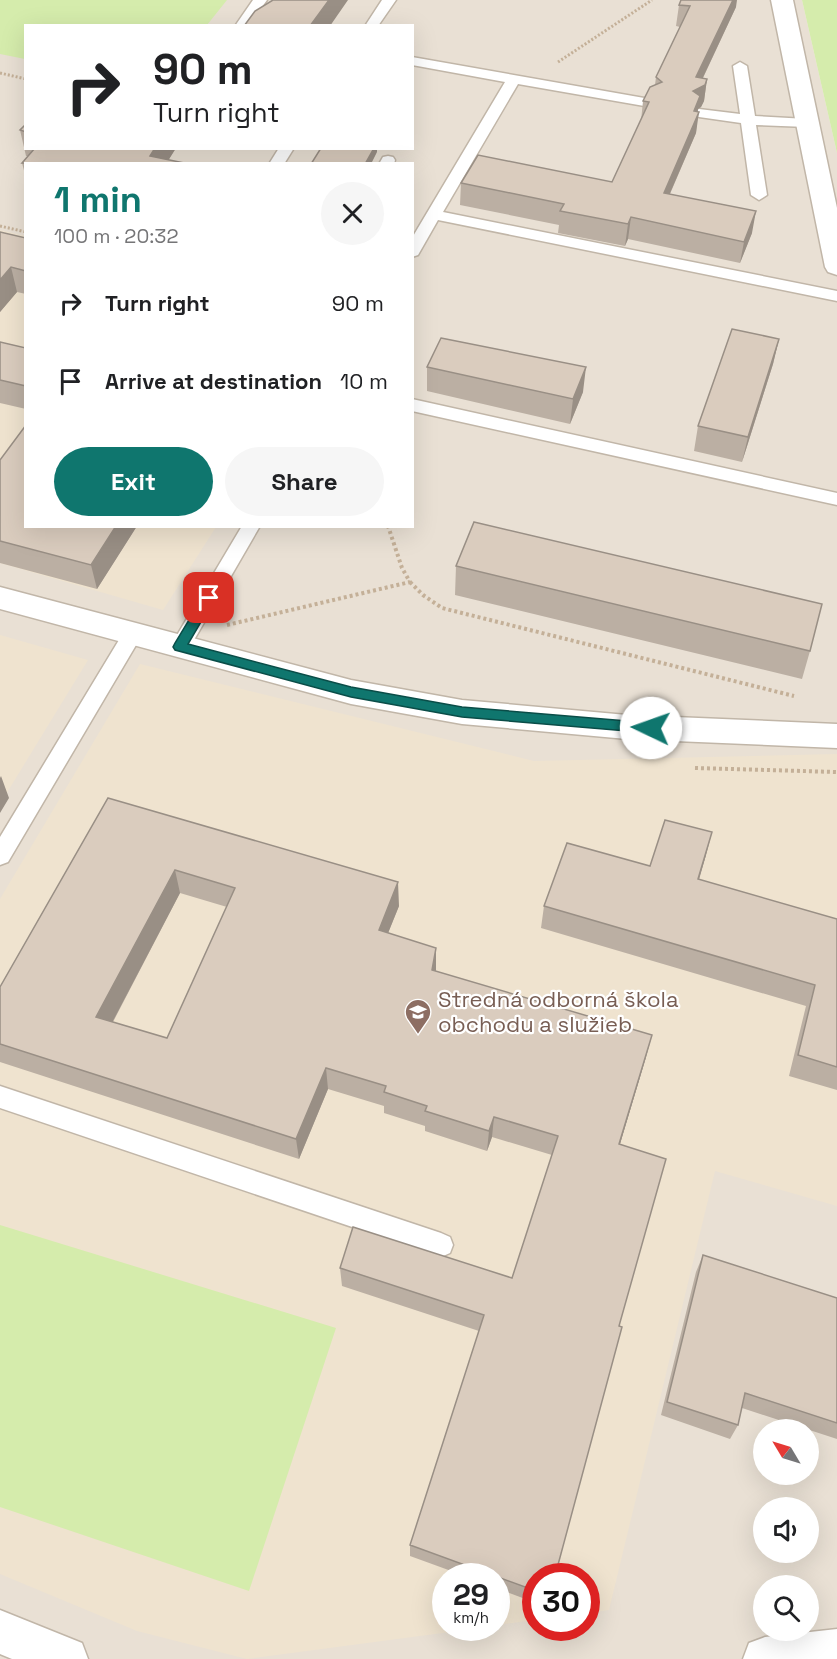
<!DOCTYPE html>
<html lang="en">
<head>
<meta charset="utf-8">
<style>
	:root { --surface:#fff; --page:#f6f6f6; --text:#202124; --muted:#757577; --accent:#0f766e }
	body { margin:0; font-family:"Space Grotesk",sans-serif; background:var(--page); color:var(--text); height:100vh; display:flex; flex-direction:column; font-size:22px; white-space:nowrap }
	* { box-sizing:border-box; margin:0 }
	p { font-size:20px; color:var(--muted) }
	.icon { flex:none; width:33px; height:33px; fill:none; stroke:currentColor; stroke-width:2; stroke-linecap:round; stroke-linejoin:round }
	.map { position:relative; flex:1; overflow:hidden }
	.panel { position:absolute; left:24px; top:162px; width:390px; height:366px; display:flex; flex-direction:column; background:var(--surface); border-radius:0px; box-shadow:0 6px 24px #0002 }
	.panel>* { flex:none }
	.hud { position:absolute; left:24px; top:24px; width:390px; height:126px; border-radius:0px; box-shadow:0 6px 24px #0002; background:#fff; color:var(--text); overflow:hidden }
	.needle { width:39px; rotate:308deg }
	.buttons { position:absolute; left:753px; top:1419px; display:grid; gap:12px }
	.buttons a { display:grid; place-items:center; width:66px; height:66px; border-radius:50%; background:var(--surface); box-shadow:0 6px 24px #0002; font-size:30px }
	.speed { position:absolute; left:432px; top:1563px; display:flex; gap:12px; font-size:30px; font-weight:700; text-align:center }
	.speed>* { display:grid; place-content:center; width:78px; height:78px; border-radius:50%; background:var(--surface); box-shadow:0 6px 24px #0002; line-height:1 }
	.speed small { font-size:15px; font-weight:400 }
	.speed .limit { border:9px solid #d22; background:#fff; color:#111 }
	.pin { position:absolute; display:grid; place-items:center; width:51px; height:51px; color:#fff; margin:-26px; border-radius:12px; box-shadow:0 3px 9px #0006 }
	.me { position:absolute; width:66px; margin:-33px; rotate:273deg; stroke-linejoin:round; filter:drop-shadow(0 0 4px #0008) }
	.turn { display:flex; align-items:center; gap:21px; height:126px; padding:0 30px; font-size:27px }
	.turn .icon { width:78px; height:78px; stroke-width:2.5 }
	.turn b { display:block; font-size:42px; line-height:51px }
	.round { display:grid; place-items:center; flex:none; width:63px; height:63px; border-radius:32px; background:var(--page) }
	.overview { display:flex; align-items:center; justify-content:space-between; height:102px; padding:0 30px }
	h1 { font-size:36px; font-weight:700; line-height:45px; color:var(--accent) }
	.primary-button { display:flex; gap:12px; margin-top:auto; padding:12px 30px }
	.primary-button a { flex:1; height:69px; border-radius:36px; background:var(--accent); color:#fff; font-size:24px; font-weight:700; line-height:69px; text-align:center }
	.primary-button a+a { background:var(--page); color:var(--text) }
	ul { padding:0; list-style:none }
	li { display:flex; align-items:center; gap:18px; height:78px; padding:0 30px }
	li div { flex:1 }
	li b { display:block; font-size:22px }
	li em { font-style:normal }
	.map>svg:first-child { display:block }
	.residential { fill:#e9e0d4; fill-rule:evenodd }
	.education { fill:#efe3cf }
	.green { fill:#d5ecac }
	.lines { fill:none; stroke-linecap:round; stroke-linejoin:round }
	.service-casing { stroke:#c1b6a8; stroke-width:3 }
	.minor-casing { stroke:#c1b6a8; stroke-width:3 }
	.path-far1 { stroke:#c4b098; stroke-width:3; stroke-dasharray:2 2; stroke-linecap:butt }
	.path { stroke:#c4b098; stroke-width:4; stroke-dasharray:3 3; stroke-linecap:butt }
	.service { fill:#fff; fill-rule:evenodd }
	.minor { fill:#fff; fill-rule:evenodd }
	.wall { fill:#bbafa3; fill-rule:evenodd }
	.shaded-wall { fill:#998f85 }
	.building { fill:#daccbe; stroke:#998f85; stroke-width:1.5; fill-rule:evenodd }
	.route { fill:#0f766e; stroke:#0a4d48; stroke-width:1.5 }
	.labels { text-anchor:middle; stroke-width:4.5; stroke-linejoin:round; paint-order:stroke }
	.education-label { font-size:22px; fill:#785e54; stroke:#fff; text-anchor:start }
</style>
</head>
<body>
<div class="map">
<svg width="837" height="1659" viewBox="0 0 837 1659">
	<rect width="100%" height="100%" fill="#f4efe6"/>
	<path class="residential" d="M0 0H802L837 153V1659H0ZM26 26H412V148H26ZM26 164H412V526H26ZM764 1430H808V1474H764ZM764 1508H808V1552H764ZM446 1576H496V1628H446ZM536 1576H586V1628H536ZM764 1586H808V1630H764Z"/>
	<path class="education" d="M0 230 25 236 26 526 216 527 163 610 0 563Z
		M0 635 88 660 0 804Z
		M140 664 534 761 837 754V1206L715 1171 609 1610 587 1613 586 1576H536L535 1620 497 1625 496 1576H446V1628H480L247 1659 137 1631 0 1574V899Z"/>
	<path class="green" d="M0 0H227L207 25 26 26 25 59 0 54Z
		M802 0H837V153Z
		M0 1225 336 1328 249 1591 0 1507Z"/>
	<g class="lines">
		<g class="service-casing">
			<path id="service" d="M253 0H267L248 26H235Z
				M382 0H396L378 26H365Z
				M412 57 650 99 657 103 650 107 518 84 443 212 837 291V301L438 220 418 255 412 257V238L505 82 412 65Z
				M740 62 747 66 755 116 807 119 814 123 807 127 756 125 767 195 759 200 751 195 741 123 699 117 692 113 699 109 740 114 733 66Z
				M279 148H294L284 164H269Z
				M388 156 393 157 395 160 394 164H379L383 157Z
				M412 399 837 493V505L412 411Z
				M242 526H260L187 652 180 654 173 652 170 647Z
				M132 628 139 630 142 635 139 640 8 862 0 865V837L125 630Z
				M0 1086 441 1233 450 1237 453 1245 450 1253 441 1257 0 1108Z"/>
		</g>
		<g class="minor-casing">
			<path id="minor" d="M771 0H793L837 208V275L828 272 825 267Z
				M0 587 351 680 462 700 627 715 837 724V748L627 739 462 724 351 704 0 609Z
				M0 1610 82 1643 88 1659H12L0 1654Z
				M837 1629V1659H743L749 1643 765 1637Z"/>
		</g>
		<path class="path-far1" d="M558 62 652 0
			M0 73 26 79
			M0 226 26 232"/>
		<path class="path" d="M410 582 423 595 442 608 794 696
			M227 625 410 582 402 568 388 526
			M695 768 837 772"/>
		<use href="#service" class="service"/>
		<use href="#minor" class="minor"/>
	</g>
	<path class="wall" d="M679 5 736 7 703 78 707 79 704 101 701 107 698 109 696 133 670 194 752 233 740 263 628 239 625 246 558 233 559 225 460 205 461 183 612 182 641 121 643 101 655 85 656 77 680 27 676 26Z
		M26 124V148H176L169 159 26 164V178L22 163 28 156H26L20 130Z
		M0 232 26 238V294L17 292 0 312Z
		M779 339 773 364 742 462 694 451 698 426Z
		M0 342 26 348V409L0 403Z
		M427 367 583 392 570 424 427 391Z
		M0 460 137 526 97 589 0 563Z
		M456 566 810 651 802 679 455 595Z
		M108 798 399 906 388 933 436 971 646 1057 620 1144 536 1576V1603L496 1588V1576H465L410 1556V1545L479 1331 342 1286 340 1268 512 1278 552 1155 492 1137 487 1151 425 1131V1126L384 1113V1106L328 1089 299 1159 0 1062V987ZM180 893 227 907 167 1038 113 1022Z
		M706 855 699 880 837 919V1090L789 1076 806 1006 541 928 544 906 650 866Z
		M703 1255 837 1298V1439L742 1408 738 1425 730 1439 661 1415 696 1272Z"/>
	<path class="shaded-wall" d="M329 0H348L330 26H310Z
		M733 0H737L736 7 698 88 707 79 704 101 701 107 698 109 697 116 699 112 696 133 661 214 664 193 690 112 696 77Z
		M155 148H176L166 164 150 156Z
		M374 148H377V152L371 164H365Z
		M756 211 752 233 740 263 744 242Z
		M631 217 628 239 625 246 628 224Z
		M11 267 17 292 0 312V280Z
		M779 339 773 364 742 462 748 437Z
		M586 367 583 392 570 424 573 399Z
		M116 526H137L97 589 91 565Z
		M1 776 9 798 0 813V778Z
		M712 832 706 855 692 902 698 879Z
		M175 870 180 893 104 1038 96 1017Z
		M398 882 399 906 380 953 379 930Z
		M436 948V971L432 970Z
		M652 1035 646 1057 614 1164 619 1144Z
		M326 1068 328 1089 299 1159 296 1139Z
		M494 1117 492 1137 487 1151 489 1131Z"/>
	<path class="building" d="M273 0H329L310 26H244L255 11Z
		M681 0H733L696 77 707 79 705 85 693 91 700 96 694 111 699 112 664 193 756 211 744 242 631 217 628 224 560 211 564 204 461 183 478 155 612 182 649 102 643 101 650 87 662 82 656 77 690 6 679 5Z
		M26 124V132L20 130Z
		M35 148H155L150 156 189 164 22 163Z
		M321 148H374L365 164H311Z
		M0 232 26 238V271L11 267 0 280Z
		M732 329 779 339 748 437 698 426Z
		M441 338 586 367 573 399 427 367Z
		M0 342 26 348V386L0 380Z
		M26 425V526H116L91 565 0 541V460Z
		M474 522 822 604 810 651 456 566Z
		M108 798 398 882 379 930 436 948 432 970 652 1035 619 1144 666 1159 619 1326 622 1327 555 1576H536V1591L410 1545 484 1315 340 1268 353 1227 512 1278 558 1136 494 1117 489 1131 425 1111 427 1106 384 1092 386 1086 326 1068 296 1139 0 1044V987ZM175 870 235 888 167 1038 96 1017Z
		M665 820 712 832 698 879 837 919V1067L798 1055 815 985 544 906 567 843 650 866Z
		M703 1255 837 1298V1423L745 1393 738 1425 667 1402Z"/>
	<path class="route" d="M209 593 215 598 188 644 351 687 462 707 651 723 657 728 651 733 462 717 351 697 175 650 173 647 175 643 204 595Z"/>
	<defs>
		<g id="school-pin" transform="scale(1.35)"><path d="M0 17L-7.5 6A9.5 9.5 0 1 1 7.5 6Z" fill="#8d6e63" stroke="#fff"/><path d="M0-5L7-2L0 1L-7-2ZM-4 1L0 2.5L4 1V4Q0 6-4 4Z" fill="#fff"/></g>
	</defs>
	<g fill-rule="evenodd">
		<use href="#school-pin" x="418" y="1012"/>
	</g>
	<g class="labels">
		<g class="education-label">
			<text x="438" y="1007">Stredná odborná škola<tspan x="438" dy="25">obchodu a služieb</tspan></text>
		</g>
	</g>
</svg>
<div class="buttons">
<a><svg class="needle" viewBox="-14 -14 28 28"><path d="M0-13l5 13h-10z" fill="#e53935"/><path d="M0 13l5-13h-10z" fill="#757577"/></svg></a>
<a><svg class="icon" aria-label="sound" viewBox="0 0 24 24"><path d="M4 9h4l5-4v14l-5-4H4zM17 9q2 3 0 6"/></svg></a>
<a><svg class="icon" aria-label="search" viewBox="0 0 24 24"><circle cx="10" cy="10" r="6"/><path d="M15 15l6 6"/></svg></a>
</div>
<div class="speed"><div>29<small>km/h</small></div><div class="limit">30</div></div>
<div class="pin" style="left:209px;top:598px;background:#d93025"><svg class="icon" aria-label="arrive" viewBox="0 0 24 24"><path d="M6 21V4h12l-3 4 3 4H6"/></svg></div>
<svg class="me" style="left:651px;top:728px" viewBox="-20 -20 40 40"><circle r="19" fill="#fff"/><path d="M0-13L10 11 0 6-10 11z" fill="#0f766e"/></svg>
<div class="hud">
<div class="turn"><svg class="icon" aria-label="right" viewBox="0 0 24 24"><path d="M7 20v-9h11M14 6l5 5-5 5"/></svg><div><b>90 m</b>Turn right</div></div>
</div>
<section class="panel">
<div class="overview"><div><h1>1 min</h1><p>100 m · 20:32</p></div><a class="round"><svg class="icon" aria-label="close" viewBox="0 0 24 24"><path d="M6 6l12 12M18 6L6 18"/></svg></a></div>
<ul>
<li><svg class="icon" aria-label="right" viewBox="0 0 24 24"><path d="M7 20v-9h11M14 6l5 5-5 5"/></svg><div><b>Turn right</b></div><em>90 m</em></li>
<li><svg class="icon" aria-label="arrive" viewBox="0 0 24 24"><path d="M6 21V4h12l-3 4 3 4H6"/></svg><div><b>Arrive at destination</b></div><em>10 m</em></li>
</ul>
<div class="primary-button"><a>Exit</a><a>Share</a></div>
</section>
</div>
</body>
</html>
